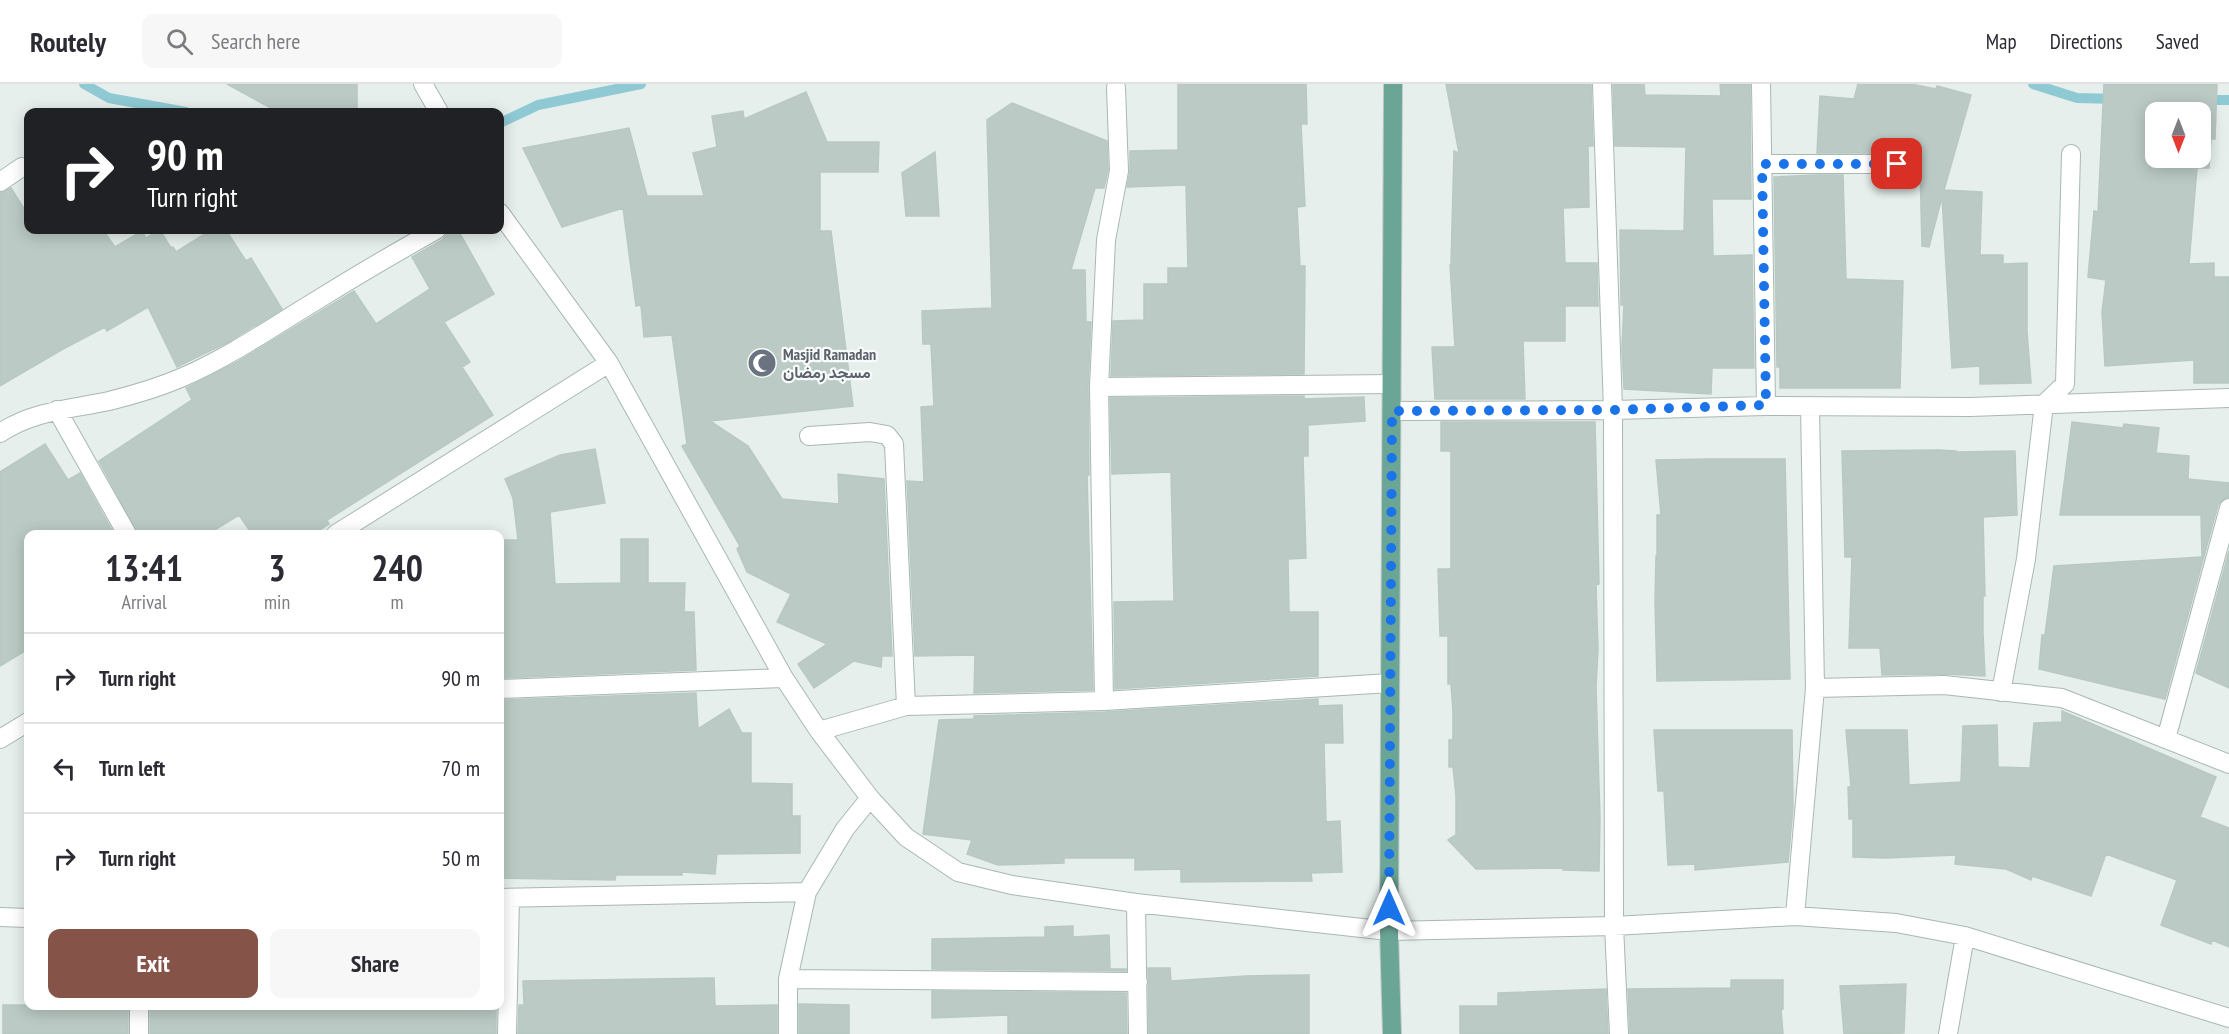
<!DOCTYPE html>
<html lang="en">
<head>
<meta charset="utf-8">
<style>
	:root { --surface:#fff; --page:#f7f7f7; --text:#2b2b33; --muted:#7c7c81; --line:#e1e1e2; --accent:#855347 }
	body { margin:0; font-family:"PT Sans Narrow",Vazirmatn,sans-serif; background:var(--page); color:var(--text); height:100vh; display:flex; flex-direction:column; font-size:22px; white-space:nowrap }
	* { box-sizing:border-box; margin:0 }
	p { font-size:20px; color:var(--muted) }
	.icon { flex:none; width:33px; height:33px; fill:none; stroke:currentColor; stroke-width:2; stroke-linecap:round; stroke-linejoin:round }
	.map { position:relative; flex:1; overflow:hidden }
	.details { position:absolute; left:24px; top:446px; width:480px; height:480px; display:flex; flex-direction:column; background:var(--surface); border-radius:12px; box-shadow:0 3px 15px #0003 }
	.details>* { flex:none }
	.banner { position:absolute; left:24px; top:24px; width:480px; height:126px; border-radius:12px; box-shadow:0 3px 15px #0003; background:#202124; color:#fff; overflow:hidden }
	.needle { width:39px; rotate:180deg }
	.fabs { position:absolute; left:2145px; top:18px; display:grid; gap:12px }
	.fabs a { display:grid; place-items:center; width:66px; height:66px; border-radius:12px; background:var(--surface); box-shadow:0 3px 15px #0003; font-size:30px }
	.pin { position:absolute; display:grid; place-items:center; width:51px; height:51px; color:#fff; margin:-26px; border-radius:12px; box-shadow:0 3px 9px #0006 }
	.me { position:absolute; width:66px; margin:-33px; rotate:0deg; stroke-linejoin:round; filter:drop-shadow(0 0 4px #0008) }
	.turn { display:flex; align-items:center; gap:21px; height:126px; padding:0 24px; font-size:27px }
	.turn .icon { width:78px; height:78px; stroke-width:2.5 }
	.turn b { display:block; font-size:42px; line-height:51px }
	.eta { display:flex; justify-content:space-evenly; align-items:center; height:102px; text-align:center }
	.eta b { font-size:36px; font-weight:600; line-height:42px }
	.primary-button { display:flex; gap:12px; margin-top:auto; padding:12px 24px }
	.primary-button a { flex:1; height:69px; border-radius:12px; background:var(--accent); color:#fff; font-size:24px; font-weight:600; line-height:69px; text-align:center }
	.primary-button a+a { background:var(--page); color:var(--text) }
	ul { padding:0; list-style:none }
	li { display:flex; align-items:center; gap:18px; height:90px; padding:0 24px; border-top:2px solid var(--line) }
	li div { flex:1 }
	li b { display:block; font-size:22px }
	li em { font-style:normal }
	header { display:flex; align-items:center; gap:36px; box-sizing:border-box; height:84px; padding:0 30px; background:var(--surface); border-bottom:2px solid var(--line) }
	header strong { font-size:28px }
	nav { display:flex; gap:33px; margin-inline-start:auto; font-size:21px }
	.search { width:420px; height:54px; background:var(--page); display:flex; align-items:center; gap:15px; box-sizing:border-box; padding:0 21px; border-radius:12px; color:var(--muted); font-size:22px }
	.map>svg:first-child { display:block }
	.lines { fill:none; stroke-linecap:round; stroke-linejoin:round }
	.stream { stroke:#8ec9d4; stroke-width:10 }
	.building { fill:#bbcac4; stroke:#b8c9c2; stroke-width:1.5; fill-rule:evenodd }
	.minor-casing { stroke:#a8b8b2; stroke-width:20 }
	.major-casing { stroke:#c2cac8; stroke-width:20 }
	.minor { stroke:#fff; stroke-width:18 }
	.major { stroke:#6aa596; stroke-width:18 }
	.route { stroke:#1a73e8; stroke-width:10; stroke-dasharray:0 18 }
	.labels { text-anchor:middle; stroke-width:4.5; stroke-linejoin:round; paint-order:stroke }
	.worship-label { font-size:16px; font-weight:bold; fill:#5b616d; stroke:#f7fbf9; text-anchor:start }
</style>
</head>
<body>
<header>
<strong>Routely</strong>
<div class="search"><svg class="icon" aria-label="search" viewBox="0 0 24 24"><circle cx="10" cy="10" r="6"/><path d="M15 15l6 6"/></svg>Search here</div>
<nav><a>Map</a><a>Directions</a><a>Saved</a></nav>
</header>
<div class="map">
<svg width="2229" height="950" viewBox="0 0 2229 950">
	<rect width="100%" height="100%" fill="#e6efeb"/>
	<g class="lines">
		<path class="stream" d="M84 0 109 14 186 28
			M2033 0 2077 14 2118 15
			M2202 16H2229
			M500 39 538 21 641 0"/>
	</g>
	<path class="building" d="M227 0H357V28H278Z
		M1178 0H1306L1307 40H1301L1305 122 1297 123 1300 182H1305L1304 290 1111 292 1113 237 1144 236V200H1168V184H1188L1186 101 1127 103 1130 87V67L1178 66Z
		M1446 0H1591L1593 62H1588L1589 123 1563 124 1565 179H1597L1598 222H1565V257H1523L1525 315H1435L1432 263H1455L1450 181H1451L1454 67 1459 69Z
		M1613 0H1644L1645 11 1721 12 1720 0H1750L1751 115H1712L1713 172 1752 171 1754 284H1712L1711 310 1624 305 1622 264 1624 221H1621L1620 146 1684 147 1686 63 1615 62Z
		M1858 0H1911L1936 5 1937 2 1971 11 1944 106 1982 108 1980 171H2003V180L2027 179V248L2031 299 1980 300V282L1952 284 1942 113 1929 163 1922 162 1920 86 1907 85 1908 79 1905 71 1898 69H1817L1820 12 1854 15Z
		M2104 0H2217L2215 55H2211L2209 84H2197L2189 180 2214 179V193H2229V299H2194V276L2105 282 2102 228 2106 196 2088 193 2094 127 2098 128ZM2156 28H2200V74H2156Z
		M806 8 827 58H879L878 88H820V147H831L853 322 710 337 748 362 782 415 839 420 838 390 884 395 892 572H882L881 583 854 577 814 604 798 580 827 560 777 538 791 510 747 488 737 465 740 462 682 362 687 360 672 251 644 253 641 221 636 222 623 124 562 143 523 64 629 44 647 112H704L693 69 717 63 712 32 743 27 744 35Z
		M1012 19 1107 57 1108 86 1104 104H1095L1071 186H1085L1086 238H1091L1088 303 1089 391H1087L1093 606 974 609 975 571 915 572 907 397 924 398 921 323 934 322 931 260H923L922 227 992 224 987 36Z
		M935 68 939 132H906L902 89Z
		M1816 91H1843L1846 195 1903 197 1900 304H1780V283H1777L1774 93Z
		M11 104 28 131V146H103L115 163 142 147 146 154 160 146 171 164 173 163 176 168 211 146H226L246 177 251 174 282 225 228 258 177 283 148 223 107 247 105 243 63 265 0 302V109Z
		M447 146H458L494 210 444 238 470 278 462 283 493 331 327 436 329 440 313 450H252L239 431 208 450H138L99 377 192 316 186 304 239 277 354 207 376 240 430 205 412 173 442 156 446 151Z
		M1304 312V315L1364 313 1365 337 1308 341V372H1303L1306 474 1288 475 1289 528H1318V592L1115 605 1114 518 1174 517 1171 388 1112 390 1110 314Z
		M1441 338H1595L1599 500 1596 501 1598 565 1596 603 1600 735 1599 787 1563 786V784L1476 785 1448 756 1456 751V712L1453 683H1449V656H1453V627L1451 600H1448V552H1440L1438 485H1451V367H1441Z
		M2072 338 2123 344 2124 340 2159 344 2156 369 2189 372 2188 395 2229 399V413L2222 416 2218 421 2165 615 2039 585 2042 551H2045L2054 482 2202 473 2201 431H2060Z
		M45 360 68 396 80 389 114 450H28V565L0 582V388Z
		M595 365 605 419 550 428 555 500 621 499V455H648V499H685L684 528H694L696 586 500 594V456H518L513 414 505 395 560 371Z
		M1938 366 1956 367V368L2015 367 2017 431 1983 433 1985 512H1983V549L1985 592 1944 590 1882 591 1880 564H1849L1852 473H1845L1842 367Z
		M1710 375H1785L1790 595 1657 597 1655 517 1656 472H1657V431H1661L1656 376Z
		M2229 467V604L2196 589Z
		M696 609 698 645 729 625 742 649H751V699L792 700V732H800V769L717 770 715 790 682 788V791H616L615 796 500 794V616Z
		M1318 615V622L1342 621 1343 659H1324L1326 738 1340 737 1342 788 1311 789 1312 797 1181 798V785L1135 786V774H1064V779L998 781 967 770 972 756 923 750 939 636 974 635V632L1105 628Z
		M2062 627 2216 693 2200 733 2229 744V863L2212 856 2211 860 2161 841 2177 796 2106 770 2091 812 2032 792 2031 796 2006 785 1955 780 1956 771 1885 774 1853 773V735H1849L1848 703H1851L1846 646H1907L1909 701 1961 698 1963 642 1997 641 1998 683 2030 684 2034 639 2062 638Z
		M1654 646H1792L1793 724 1788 778 1695 786V780L1668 781 1664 707H1658Z
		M1073 842V853L1109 851 1110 885H1126V887L932 885V855L1045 853V843Z
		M1148 884H1170L1171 897 1246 892 1309 891V950H1149Z
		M714 894 715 922 777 921V950H518L519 921H524L523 897Z
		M1731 896H1783V925L1781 926 1783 950H1630L1628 905 1731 904Z
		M1906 900 1904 949 1844 950 1840 902Z
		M1606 905 1608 950H1460V922H1498V909Z
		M932 907 1126 909 1127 950H1008V931L932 934Z
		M799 920 849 921V950H799Z
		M3 921H128V950H3Z
		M150 921H496V950H150Z"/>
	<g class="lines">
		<g class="minor-casing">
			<path id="minor" d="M423 0 439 28
				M1602 0 1613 326 1614 842 1619 950
				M1761 0 1766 322
				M1762 80H1897
				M0 98 22 83
				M500 129 609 279 784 594 819 647 870 714 906 753 958 788 1012 801 1136 819 1389 847 1614 842 1795 832 1896 839 1965 852 2229 934
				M1099 303 1391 300
				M57 326 127 450
				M1392 327 1613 326 1766 322 1970 323 2229 314
				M0 349C33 327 71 325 109 317 133 311 160 303 183 293 229 273 271 244 314 218 354 193 395 169 436 146
				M809 352 870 348 887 351 894 360 906 622
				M336 450 609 279
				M1815 604 1944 601 2062 614 2229 680
				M500 605 784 594
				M2001 608 2026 475 2044 320 2065 300 2071 70
				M1104 617 1099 303 1106 156 1119 87 1116 4
				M819 647 906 622 1104 617 1390 599
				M0 655 28 638
				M2166 655 2229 424
				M500 814 807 808
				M1136 819 1138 950
				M1795 832 1815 604 1810 322
				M0 833 28 834
				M788 895 1138 898
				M139 950V921
				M507 950 510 814
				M788 950V895L807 808 845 745 870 714
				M1948 950 1965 852"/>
		</g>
		<g class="major-casing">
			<path id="major" d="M1392 950 1389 847 1393 0"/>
		</g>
		<use href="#minor" class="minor"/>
		<use href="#major" class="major"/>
	</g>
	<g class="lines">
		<path class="route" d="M1389 824 1392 327 1613 326 1766 321 1762 80H1897"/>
	</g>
	<defs>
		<g id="mosque-disc" transform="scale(1.5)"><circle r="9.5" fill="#6b7280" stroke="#f7fbf9"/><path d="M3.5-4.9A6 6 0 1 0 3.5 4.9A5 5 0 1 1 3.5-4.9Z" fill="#fff"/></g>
	</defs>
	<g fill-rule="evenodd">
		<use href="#mosque-disc" x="762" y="279"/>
	</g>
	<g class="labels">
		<g class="worship-label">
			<text x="783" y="276">Masjid Ramadan<tspan x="783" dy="18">مسجد رمضان</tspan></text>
		</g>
	</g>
</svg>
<div class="fabs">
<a><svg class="needle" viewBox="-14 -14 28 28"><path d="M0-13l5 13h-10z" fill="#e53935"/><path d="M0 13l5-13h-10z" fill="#7c7c81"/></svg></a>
</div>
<div class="pin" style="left:1897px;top:80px;background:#d93025"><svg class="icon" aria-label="arrive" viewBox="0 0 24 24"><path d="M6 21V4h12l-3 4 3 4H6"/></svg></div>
<svg class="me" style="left:1389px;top:824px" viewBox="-20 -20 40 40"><path d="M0-17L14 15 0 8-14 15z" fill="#1a73e8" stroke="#fff" stroke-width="4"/></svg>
<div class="banner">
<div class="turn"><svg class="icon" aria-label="right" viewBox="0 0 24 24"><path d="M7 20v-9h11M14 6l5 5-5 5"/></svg><div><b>90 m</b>Turn right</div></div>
</div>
<section class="details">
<div class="eta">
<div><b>13:41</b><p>Arrival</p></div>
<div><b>3</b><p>min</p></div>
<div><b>240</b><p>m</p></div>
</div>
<ul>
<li><svg class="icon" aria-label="right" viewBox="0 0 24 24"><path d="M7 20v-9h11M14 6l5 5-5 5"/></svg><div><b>Turn right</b></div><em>90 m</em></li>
<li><svg class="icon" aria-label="left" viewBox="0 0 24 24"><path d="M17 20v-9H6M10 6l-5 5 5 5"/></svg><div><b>Turn left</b></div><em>70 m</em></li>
<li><svg class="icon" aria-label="right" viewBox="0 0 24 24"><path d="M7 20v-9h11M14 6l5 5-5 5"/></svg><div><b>Turn right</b></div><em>50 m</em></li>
</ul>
<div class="primary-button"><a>Exit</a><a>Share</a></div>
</section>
</div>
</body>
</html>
